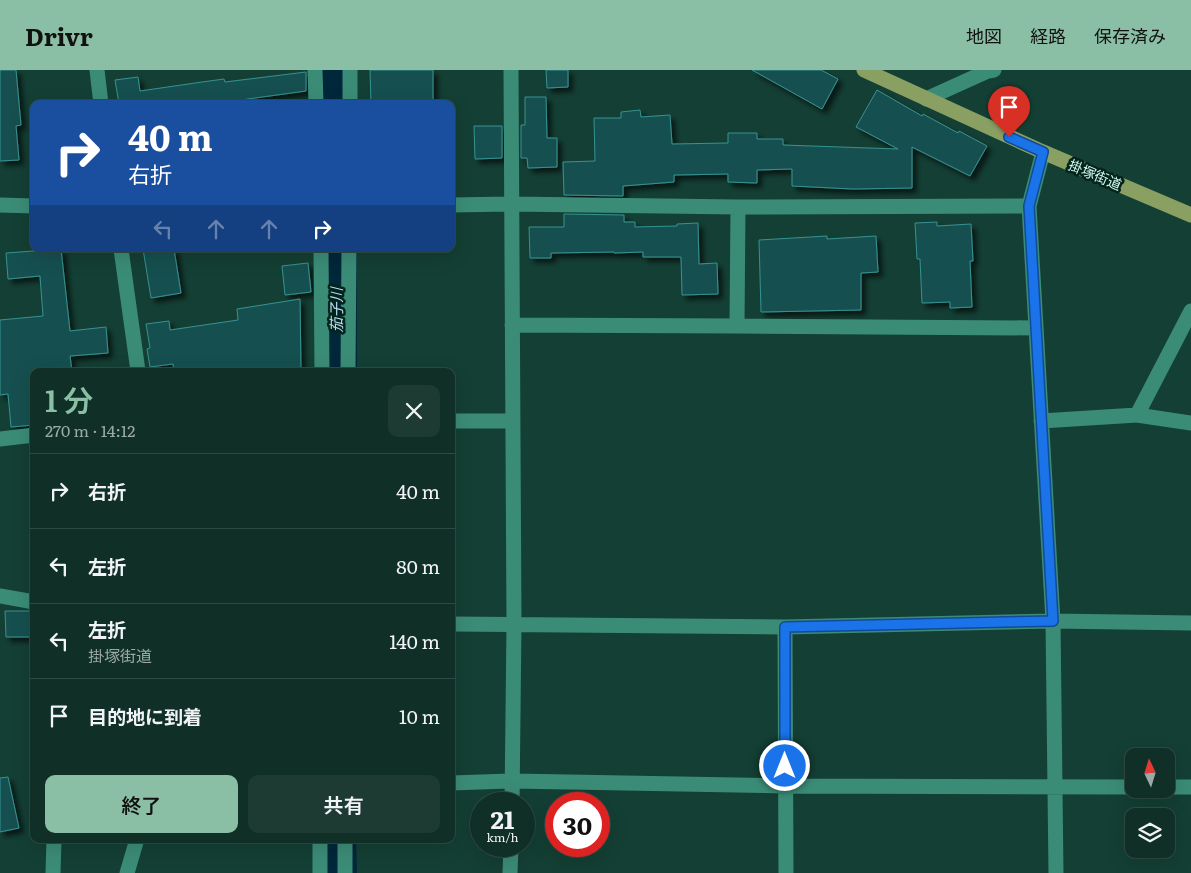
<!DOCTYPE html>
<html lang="ja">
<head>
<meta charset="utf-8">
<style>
	:root { --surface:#0f2f27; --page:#1d3b33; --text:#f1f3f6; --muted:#9ba9a7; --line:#2f4a44; --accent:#8abfa5 }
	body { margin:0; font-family:Literata,"Noto Sans JP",serif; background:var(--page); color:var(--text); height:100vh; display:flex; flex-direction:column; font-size:19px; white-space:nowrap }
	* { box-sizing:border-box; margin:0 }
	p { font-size:16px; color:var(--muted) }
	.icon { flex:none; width:28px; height:28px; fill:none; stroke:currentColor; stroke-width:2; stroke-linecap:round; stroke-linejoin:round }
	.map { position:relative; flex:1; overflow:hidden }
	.panel { position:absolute; left:30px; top:298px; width:425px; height:475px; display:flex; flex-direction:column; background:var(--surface); border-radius:10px; box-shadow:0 5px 20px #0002,0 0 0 1px var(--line) }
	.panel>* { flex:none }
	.top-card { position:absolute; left:30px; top:30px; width:425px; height:152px; border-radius:10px; box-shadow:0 5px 20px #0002,0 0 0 1px var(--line); background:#1a4fa0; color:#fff; overflow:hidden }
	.needle { width:32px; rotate:356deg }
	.controls { position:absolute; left:1125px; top:678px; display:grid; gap:10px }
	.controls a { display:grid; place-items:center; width:50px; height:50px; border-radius:10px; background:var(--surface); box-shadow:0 5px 20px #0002,0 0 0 1px var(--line); font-size:25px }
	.speed { position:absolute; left:470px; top:722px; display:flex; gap:10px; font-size:25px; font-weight:700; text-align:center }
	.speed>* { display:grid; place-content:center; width:65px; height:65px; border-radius:50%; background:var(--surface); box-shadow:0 5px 20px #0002,0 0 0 1px var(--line); line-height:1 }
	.speed small { font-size:12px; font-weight:400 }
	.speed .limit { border:8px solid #d22; background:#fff; color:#111 }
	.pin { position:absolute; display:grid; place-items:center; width:42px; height:42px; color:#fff; margin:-51px -21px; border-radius:50% 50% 50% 0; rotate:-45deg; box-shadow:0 0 5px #0007 }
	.pin .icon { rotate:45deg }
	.me { position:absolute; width:55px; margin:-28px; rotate:0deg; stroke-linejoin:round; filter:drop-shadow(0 0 4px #0008) }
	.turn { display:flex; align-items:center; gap:18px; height:105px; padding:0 15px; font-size:22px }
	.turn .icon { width:65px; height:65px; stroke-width:2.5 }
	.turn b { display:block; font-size:35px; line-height:42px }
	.lanes { display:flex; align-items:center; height:48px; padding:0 15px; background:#0003; justify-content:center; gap:25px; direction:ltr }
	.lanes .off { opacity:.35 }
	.round { display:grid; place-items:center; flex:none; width:52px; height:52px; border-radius:10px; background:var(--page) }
	.headline { display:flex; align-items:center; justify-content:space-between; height:85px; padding:0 15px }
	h1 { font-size:30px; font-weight:600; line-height:38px; color:var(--accent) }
	.primary-button { display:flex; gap:10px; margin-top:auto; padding:10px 15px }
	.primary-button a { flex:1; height:58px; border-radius:10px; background:var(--accent); color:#111; font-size:20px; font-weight:600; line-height:58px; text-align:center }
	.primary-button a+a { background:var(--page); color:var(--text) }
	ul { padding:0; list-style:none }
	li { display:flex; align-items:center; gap:15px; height:75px; padding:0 15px; border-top:1px solid var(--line) }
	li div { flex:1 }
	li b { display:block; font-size:19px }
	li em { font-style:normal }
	header { display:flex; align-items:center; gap:30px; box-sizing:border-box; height:70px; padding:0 25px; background:var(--accent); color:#111 }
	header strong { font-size:24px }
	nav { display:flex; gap:28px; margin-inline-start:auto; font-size:18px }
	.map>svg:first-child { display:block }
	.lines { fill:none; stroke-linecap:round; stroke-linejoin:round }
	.river { stroke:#00273a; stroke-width:40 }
	.building { fill:#195050; stroke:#369291; filter:url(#shadow) }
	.minor { stroke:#3b8c77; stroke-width:15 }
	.tertiary { stroke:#3b8c77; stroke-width:15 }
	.trunk { stroke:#8a9f62; stroke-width:15 }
	.route-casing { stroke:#114b97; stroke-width:12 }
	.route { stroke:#1a73e8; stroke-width:9 }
	.labels { text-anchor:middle; stroke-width:5; stroke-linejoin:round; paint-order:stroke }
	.street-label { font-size:14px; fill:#d5fcef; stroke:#02241c }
	.water-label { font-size:15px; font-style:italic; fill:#b7ddf3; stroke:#02241c }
</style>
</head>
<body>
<header>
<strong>Drivr</strong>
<nav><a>地図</a><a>経路</a><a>保存済み</a></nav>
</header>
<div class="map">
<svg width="1191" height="803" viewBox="0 0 1191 803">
	<defs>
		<filter id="shadow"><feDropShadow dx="4.5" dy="4.5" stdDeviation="2.5" flood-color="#0009"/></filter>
	</defs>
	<rect width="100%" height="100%" fill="#143f34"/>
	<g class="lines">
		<path class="river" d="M332 0 333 34
			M337 179V301
			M336 769 337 803"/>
	</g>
	<path class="building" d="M0 0H16L21 55 16 56 19 90 0 91Z
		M370 0H433V34H371Z
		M546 0H568V17L547 18Z
		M752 0H821L838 9 822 39Z
		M306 2V21L226 32 227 34H204L203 31 183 34H119L115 10 138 7 140 21 202 12 224 9 225 12Z
		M877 20 922 46 923 44 958 63 959 61 987 76 970 106 912 77V118L853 119 792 116V99L757 100V113L728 112V104L674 105V112L623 116V126L564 125 563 92 595 91 594 48H621V42L640 40 641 47 670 45 672 74 728 73V63H757V69H783V75L898 79 856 57Z
		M525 27H546L547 68H557V97L528 98 527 88H521V55H525Z
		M474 56H502V88L475 89Z
		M564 144 624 145V152H635V157L677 156V154L698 153 699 194 717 193 718 224 682 225 681 187H643V182L614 183V182L551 183V188H530L529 157H564Z
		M937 152V156L971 154 973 191H970L972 237 950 238V232L922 233 920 189H917L915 153Z
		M827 166V169L876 166 878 202 861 203V240L761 242 759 170Z
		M61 179 70 261 106 257 108 283 70 286 72 301H34V355L11 357 8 324 0 325V250L43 246 40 206 8 209 6 183Z
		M143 179H174L181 223 151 228Z
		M308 193 311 222 285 225 282 196Z
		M300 229 301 301H174L173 294 150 297 147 279 150 278 146 254 169 251 170 260 238 250 237 239Z
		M5 541H34V567H6Z
		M8 707 19 758 0 762V708Z"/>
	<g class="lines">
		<path class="minor" d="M97 0 101 34
			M315 0 316 34
			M511 0 514 554 512 734
			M350 34V0
			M0 135 34 136
			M451 135 511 134 738 137 1029 136 1043 82
			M1029 136 1053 551 1056 803
			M738 137 737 256 1035 258
			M121 179 138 301
			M321 179 322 301
			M512 255 737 256
			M348 301 349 179
			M1137 345 1191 241
			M451 351H512
			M1041 351 1137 345 1191 353
			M0 369 34 365
			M0 526 34 532
			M451 554 785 557 1053 551 1191 553
			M785 557 786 803
			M451 713 513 711 785 716 1134 717
			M1166 717H1191
			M345 769V803
			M53 803 54 769
			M127 803 137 769
			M320 803V769
			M510 803 511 776"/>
		<path class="tertiary" d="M926 29 988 1 994 0"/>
		<path class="trunk" d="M864 0 1043 82 1191 145"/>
	</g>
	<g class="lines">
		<g class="route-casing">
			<path id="route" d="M785 696V557L1053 551 1029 136 1043 82 1009 67"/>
		</g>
		<use href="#route" class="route"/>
	</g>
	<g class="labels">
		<g class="street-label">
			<text transform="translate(1095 105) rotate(23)" y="5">掛塚街道</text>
		</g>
		<g class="water-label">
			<text transform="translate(337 240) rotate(-90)" y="5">茄子川</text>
		</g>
	</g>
</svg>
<div class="controls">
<a><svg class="needle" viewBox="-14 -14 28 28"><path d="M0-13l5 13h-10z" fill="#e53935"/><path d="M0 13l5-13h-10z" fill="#9ba9a7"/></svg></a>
<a><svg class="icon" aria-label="layers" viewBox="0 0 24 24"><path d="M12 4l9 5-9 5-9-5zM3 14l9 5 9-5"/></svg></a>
</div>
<div class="speed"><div>21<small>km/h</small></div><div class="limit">30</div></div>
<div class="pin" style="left:1009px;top:67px;background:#d93025"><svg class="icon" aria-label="arrive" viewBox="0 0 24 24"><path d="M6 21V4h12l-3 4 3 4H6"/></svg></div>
<svg class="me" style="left:785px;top:696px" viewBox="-20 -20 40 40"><circle r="17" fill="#1a73e8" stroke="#fff" stroke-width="3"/><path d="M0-11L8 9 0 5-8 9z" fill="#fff"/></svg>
<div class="top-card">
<div class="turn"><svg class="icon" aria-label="right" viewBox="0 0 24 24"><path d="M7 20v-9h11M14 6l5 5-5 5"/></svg><div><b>40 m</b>右折</div></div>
<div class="lanes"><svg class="icon off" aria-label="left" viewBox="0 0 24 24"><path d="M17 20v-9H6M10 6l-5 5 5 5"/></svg><svg class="icon off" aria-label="ahead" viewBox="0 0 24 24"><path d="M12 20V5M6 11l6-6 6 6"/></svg><svg class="icon off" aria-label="ahead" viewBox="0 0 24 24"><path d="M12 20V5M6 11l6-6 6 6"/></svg><svg class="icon" aria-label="right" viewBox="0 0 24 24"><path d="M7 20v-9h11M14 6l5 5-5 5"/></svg></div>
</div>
<section class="panel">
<div class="headline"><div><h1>1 分</h1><p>270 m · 14:12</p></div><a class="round"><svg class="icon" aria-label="close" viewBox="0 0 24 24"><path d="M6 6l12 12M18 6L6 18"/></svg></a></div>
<ul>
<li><svg class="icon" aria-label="right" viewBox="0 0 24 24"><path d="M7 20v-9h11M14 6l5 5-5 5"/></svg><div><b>右折</b></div><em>40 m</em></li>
<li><svg class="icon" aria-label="left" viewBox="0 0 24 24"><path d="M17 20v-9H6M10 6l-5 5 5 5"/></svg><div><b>左折</b></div><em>80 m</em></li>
<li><svg class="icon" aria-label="left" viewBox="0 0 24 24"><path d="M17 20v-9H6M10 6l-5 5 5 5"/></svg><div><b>左折</b><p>掛塚街道</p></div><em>140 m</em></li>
<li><svg class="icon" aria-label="arrive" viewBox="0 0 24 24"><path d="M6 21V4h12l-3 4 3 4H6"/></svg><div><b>目的地に到着</b></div><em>10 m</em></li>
</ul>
<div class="primary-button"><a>終了</a><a>共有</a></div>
</section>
</div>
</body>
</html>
